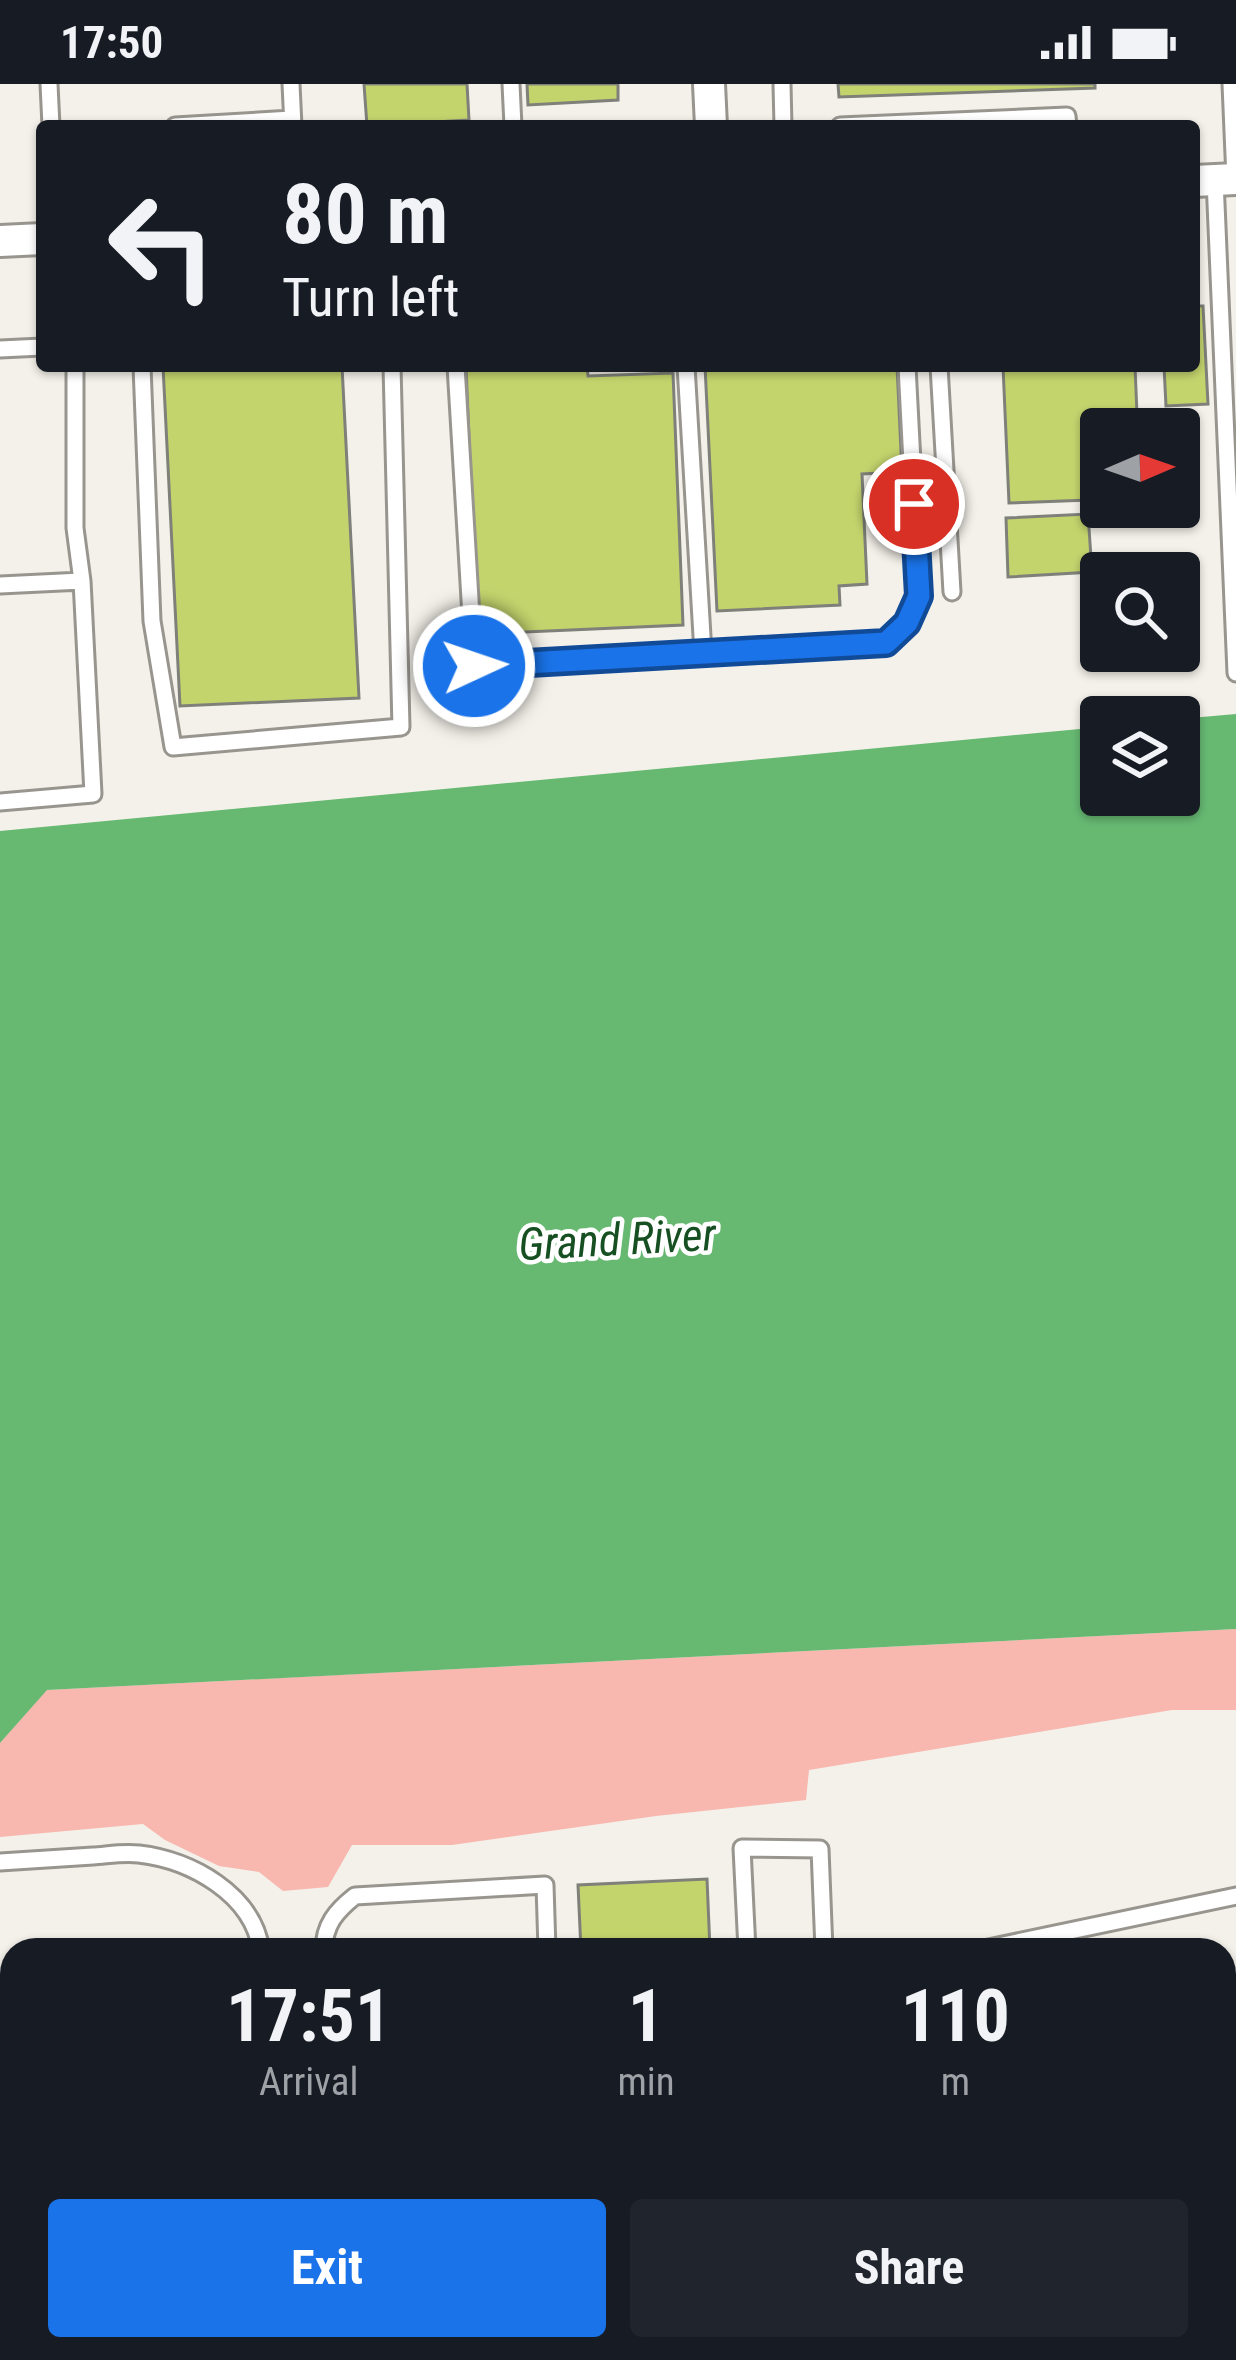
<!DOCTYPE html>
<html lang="en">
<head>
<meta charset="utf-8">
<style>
	:root { --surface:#171b24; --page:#20242c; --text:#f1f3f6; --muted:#9ea1a6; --accent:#1a73e8 }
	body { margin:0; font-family:"Roboto Condensed",sans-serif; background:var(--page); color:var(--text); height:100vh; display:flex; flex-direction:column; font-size:45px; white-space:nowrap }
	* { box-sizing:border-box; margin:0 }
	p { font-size:39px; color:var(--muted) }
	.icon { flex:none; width:66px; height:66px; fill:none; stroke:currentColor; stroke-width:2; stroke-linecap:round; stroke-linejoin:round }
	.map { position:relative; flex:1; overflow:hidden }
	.side { position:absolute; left:0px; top:1854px; width:1236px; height:423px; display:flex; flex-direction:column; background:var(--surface); border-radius:36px 36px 0 0; box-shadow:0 3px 9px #0004 }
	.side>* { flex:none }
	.hud { position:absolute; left:36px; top:36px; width:1164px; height:252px; border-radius:12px; box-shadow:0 3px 9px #0004; background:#171b24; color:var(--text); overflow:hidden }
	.needle { width:78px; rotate:88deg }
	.fabs { position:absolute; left:1080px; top:324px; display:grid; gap:24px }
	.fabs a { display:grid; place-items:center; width:120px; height:120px; border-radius:12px; background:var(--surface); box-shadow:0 3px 9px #0004; font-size:60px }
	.pin { position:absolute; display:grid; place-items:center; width:102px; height:102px; color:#fff; margin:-51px; border:6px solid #fff; border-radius:50%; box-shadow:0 3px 12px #0007 }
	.me { position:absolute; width:132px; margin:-66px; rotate:87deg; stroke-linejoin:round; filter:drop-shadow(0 0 9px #0008) }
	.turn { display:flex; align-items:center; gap:42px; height:252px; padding:0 48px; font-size:54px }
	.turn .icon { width:156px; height:156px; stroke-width:2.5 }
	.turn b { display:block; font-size:84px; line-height:102px }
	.eta { display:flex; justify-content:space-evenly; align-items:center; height:204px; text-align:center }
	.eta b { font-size:72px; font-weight:700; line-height:84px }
	.button { display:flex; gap:24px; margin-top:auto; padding:24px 48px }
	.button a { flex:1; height:138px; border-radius:12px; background:var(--accent); color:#fff; font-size:48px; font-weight:700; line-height:138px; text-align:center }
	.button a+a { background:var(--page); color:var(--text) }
	.status { display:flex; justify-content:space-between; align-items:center; height:84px; padding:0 60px; background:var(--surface); direction:ltr }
	.status svg { height:33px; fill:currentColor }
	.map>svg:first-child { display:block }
	.green { fill:#f8b7af }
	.water { fill:#67b972 }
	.building { fill:#c4d46d; stroke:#7e8079; stroke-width:3 }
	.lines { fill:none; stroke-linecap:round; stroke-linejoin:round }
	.service-casing { stroke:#98958f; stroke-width:21 }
	.minor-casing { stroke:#98958f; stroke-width:36 }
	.secondary-casing { stroke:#98958f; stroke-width:48 }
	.service { stroke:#fff; stroke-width:15 }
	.minor { stroke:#fff; stroke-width:30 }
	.secondary { stroke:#fff; stroke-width:42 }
	.route-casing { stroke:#114b97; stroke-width:30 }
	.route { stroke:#1a73e8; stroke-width:21 }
	.labels { text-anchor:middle; stroke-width:9; stroke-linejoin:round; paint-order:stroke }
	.water-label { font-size:45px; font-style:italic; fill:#164f21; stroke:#fff }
</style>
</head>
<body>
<div class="status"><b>17:50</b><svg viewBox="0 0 49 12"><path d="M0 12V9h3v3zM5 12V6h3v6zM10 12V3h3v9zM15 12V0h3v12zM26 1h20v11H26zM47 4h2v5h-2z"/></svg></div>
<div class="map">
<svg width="1236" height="2276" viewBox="0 0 1236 2276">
	<rect width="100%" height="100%" fill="#f4f1ea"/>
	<path class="green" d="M1236 1545V1626H1172L809 1686 806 1716 656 1732 452 1761H352L328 1803 283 1807 259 1788 219 1782 165 1756 143 1740 0 1753V1659L46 1606Z"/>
	<path class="water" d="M1236 630V1545L47 1606 0 1659V747L1101 643V711H1179V635Z"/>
	<path class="building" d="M364 0H467L469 36 367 42Z
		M527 0H618V16L528 21Z
		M838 0H1095V4L839 13Z
		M1194 222H1203L1208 320 1166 322 1164 282H1194Z
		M163 282H342L359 614 180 622Z
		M466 282H587L588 292 673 289 683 541 477 550Z
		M705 282H897L902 388 862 390 867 500 839 502 840 521 717 527Z
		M1003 282H1135L1137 330 1121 331V345H1101V363H1087L1089 416 1009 419Z
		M1088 430 1092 488 1008 493 1006 434Z
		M707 1795 710 1866H581L578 1801Z
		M1224 1938H1236V2072L1224 2073Z
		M0 1975H12V2136L0 2137Z
		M212 2265H465L466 2276H212Z
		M764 2265H1170V2266L1159 2267V2276H765Z"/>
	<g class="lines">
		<g class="service-casing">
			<path id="service" d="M49 0 51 42
				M291 0 293 42
				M511 0 513 42
				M782 0 783 42
				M1231 0 1235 95
				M175 42 292 35
				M840 42 1067 32 1068 42
				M1215 96 1236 589
				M0 265 42 263
				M75 282V444L82 497
				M142 282 152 537 173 663 401 643 392 282
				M456 282 474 582 703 569 686 282
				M939 282 952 508
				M0 501 82 497 93 710 0 718
				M703 569 887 559 907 539 919 513 907 282
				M0 1778C31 1776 62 1774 93 1772 108 1771 124 1768 139 1770 191 1776 253 1810 261 1866
				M324 1866C324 1841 336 1827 355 1812L545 1801 547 1866
				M747 1866 742 1764 820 1765 824 1866
				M979 1866 1236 1812
				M519 2265 523 2276
				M688 2276 692 2265"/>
		</g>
		<g class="minor-casing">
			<path id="minor" d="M709 0 711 42
				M1194 97 1236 95
				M0 157 42 155
				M111 2265 112 2276"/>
		</g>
		<g class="secondary-casing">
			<path id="secondary" d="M1224 2170 1236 2169
				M0 2191H12"/>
		</g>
		<use href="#service" class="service"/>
		<use href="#minor" class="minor"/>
		<use href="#secondary" class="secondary"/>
	</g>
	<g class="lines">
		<g class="route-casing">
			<path id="route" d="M474 582 886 559 907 539 919 512 914 420"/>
		</g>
		<use href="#route" class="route"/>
	</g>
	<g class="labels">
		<g class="water-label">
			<text transform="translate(617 1155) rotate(-3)" y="16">Grand River</text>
		</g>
	</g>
</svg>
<div class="fabs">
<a><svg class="needle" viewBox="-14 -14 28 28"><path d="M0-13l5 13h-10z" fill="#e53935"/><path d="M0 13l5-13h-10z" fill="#9ea1a6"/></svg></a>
<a><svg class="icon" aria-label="search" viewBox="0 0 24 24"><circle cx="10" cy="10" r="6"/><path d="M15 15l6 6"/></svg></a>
<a><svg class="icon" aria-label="layers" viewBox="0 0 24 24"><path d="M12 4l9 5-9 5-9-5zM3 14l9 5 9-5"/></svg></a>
</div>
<div class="pin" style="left:914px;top:420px;background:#d93025"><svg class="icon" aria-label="arrive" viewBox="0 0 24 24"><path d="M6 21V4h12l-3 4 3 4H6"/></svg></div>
<svg class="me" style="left:474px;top:582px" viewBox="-20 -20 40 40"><circle r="17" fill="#1a73e8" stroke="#fff" stroke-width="3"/><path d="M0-11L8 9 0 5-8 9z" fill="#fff"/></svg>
<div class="hud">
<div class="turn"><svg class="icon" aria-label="left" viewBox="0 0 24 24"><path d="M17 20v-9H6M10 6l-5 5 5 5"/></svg><div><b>80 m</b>Turn left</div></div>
</div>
<section class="side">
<div class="eta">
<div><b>17:51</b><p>Arrival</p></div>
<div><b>1</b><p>min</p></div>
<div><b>110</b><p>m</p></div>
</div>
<div class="button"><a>Exit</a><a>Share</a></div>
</section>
</div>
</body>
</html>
